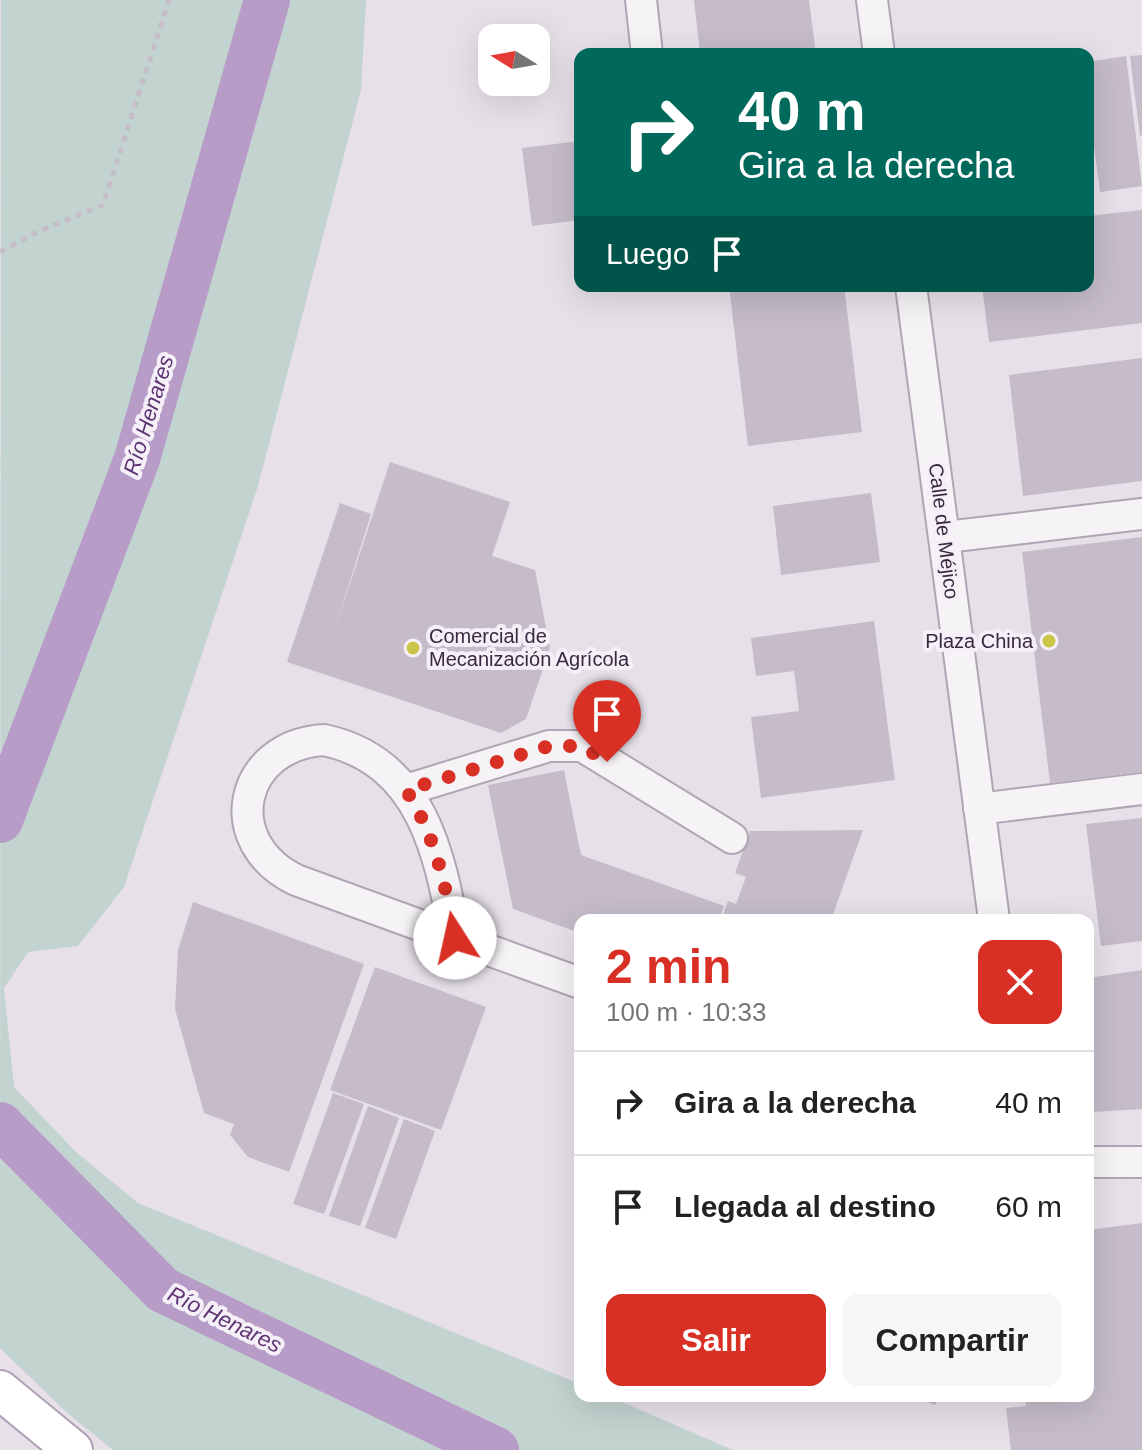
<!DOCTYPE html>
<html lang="es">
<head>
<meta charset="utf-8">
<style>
	:root { --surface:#fff; --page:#f6f6f6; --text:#222; --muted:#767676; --line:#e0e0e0; --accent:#d93025 }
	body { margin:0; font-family:Helvetica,sans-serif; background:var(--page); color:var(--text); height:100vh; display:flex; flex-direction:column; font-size:30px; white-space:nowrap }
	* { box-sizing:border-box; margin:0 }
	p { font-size:26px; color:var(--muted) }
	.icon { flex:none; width:44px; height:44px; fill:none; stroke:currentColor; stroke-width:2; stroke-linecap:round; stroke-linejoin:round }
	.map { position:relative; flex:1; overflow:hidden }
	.drawer { position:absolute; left:574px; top:914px; width:520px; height:488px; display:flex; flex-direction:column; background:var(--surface); border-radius:16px; box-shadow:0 8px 32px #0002 }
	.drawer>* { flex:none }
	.hud { position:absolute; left:574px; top:48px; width:520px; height:244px; border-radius:16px; box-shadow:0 8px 32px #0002; background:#00695c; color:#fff; overflow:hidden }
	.needle { width:52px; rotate:281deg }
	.fabs { position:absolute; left:478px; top:24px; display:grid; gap:16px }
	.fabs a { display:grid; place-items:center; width:72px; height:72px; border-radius:16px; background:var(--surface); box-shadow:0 8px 32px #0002; font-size:40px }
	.pin { position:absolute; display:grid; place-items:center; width:68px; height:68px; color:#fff; margin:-82px -34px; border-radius:50% 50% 50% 0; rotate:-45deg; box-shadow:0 0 8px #0007 }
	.pin .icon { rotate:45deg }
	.me { position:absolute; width:88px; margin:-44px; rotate:350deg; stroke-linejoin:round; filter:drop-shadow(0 0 6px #0008) }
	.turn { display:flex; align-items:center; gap:28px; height:168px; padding:0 32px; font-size:36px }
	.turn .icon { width:104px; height:104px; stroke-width:2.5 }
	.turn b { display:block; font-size:56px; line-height:68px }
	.then { display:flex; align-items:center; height:76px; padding:0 32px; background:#0003; gap:16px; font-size:30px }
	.round { display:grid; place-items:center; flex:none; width:84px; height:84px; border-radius:16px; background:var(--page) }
	.headline { display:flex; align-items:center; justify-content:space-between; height:136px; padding:0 32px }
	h1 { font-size:48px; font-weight:700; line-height:60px; color:var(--accent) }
	.primary-button { display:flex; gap:16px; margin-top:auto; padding:16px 32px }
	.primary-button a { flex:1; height:92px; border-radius:16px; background:var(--accent); color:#fff; font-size:32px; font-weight:700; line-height:92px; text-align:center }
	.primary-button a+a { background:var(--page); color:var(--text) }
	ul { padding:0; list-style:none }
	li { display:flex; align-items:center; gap:24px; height:104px; padding:0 32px; border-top:2px solid var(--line) }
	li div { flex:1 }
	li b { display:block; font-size:30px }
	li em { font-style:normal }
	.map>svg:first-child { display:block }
	.green { fill:#c2d3d0 }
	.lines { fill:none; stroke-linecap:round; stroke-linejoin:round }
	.river { stroke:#b89cc8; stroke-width:46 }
	.building { fill:#c5bbc9 }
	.minor-casing { stroke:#b0a5b3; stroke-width:34 }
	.major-casing { stroke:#afa0b5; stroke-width:42 }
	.path { stroke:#c5bec7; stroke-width:5; stroke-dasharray:6 6; stroke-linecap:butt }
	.minor { stroke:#f6f3f7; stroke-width:30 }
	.major { stroke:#fff; stroke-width:38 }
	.route { stroke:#d93025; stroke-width:14; stroke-dasharray:0 25.2 }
	.poi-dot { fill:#ccc648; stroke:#f5f0f7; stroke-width:3 }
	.labels { text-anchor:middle; stroke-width:8; stroke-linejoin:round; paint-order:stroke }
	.street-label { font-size:20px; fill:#3a2940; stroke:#f5f0f7 }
	.poi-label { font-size:20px; fill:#3a2940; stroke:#f5f0f7; text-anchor:start }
	.water-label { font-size:22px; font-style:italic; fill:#5e3474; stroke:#f5f0f7 }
</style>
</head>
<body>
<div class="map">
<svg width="1142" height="1450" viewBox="0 0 1142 1450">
	<rect width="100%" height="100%" fill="#e7e0e9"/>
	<path class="green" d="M1 0H366L361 90 258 486 124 887 78 946 28 952 4 988 14 1087 76 1152 138 1203 580 1384V1396H608L733 1450H113L65 1411 0 1348Z"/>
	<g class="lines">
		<path class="river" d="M0 820 137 459 267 0
			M0 1125 163 1290 496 1450"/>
	</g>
	<path class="building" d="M694 0H809L816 54H700Z
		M1142 55V135L1140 136 1130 56Z
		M1126 56 1142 186 1100 192 1088 99V62Z
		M580 141V220L532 226 522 148Z
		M1142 210V323L989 342 982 286H1088V216Z
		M729 286H844L862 432 748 446Z
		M1142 358V481L1023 496 1009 375Z
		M390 462 510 502 492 556 535 570 550 648 526 719 501 733 287 662 340 503 371 514 333 635Z
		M871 493 880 562 781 575 773 506Z
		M1142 537V772L1050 783 1022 552Z
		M874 621 895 780 761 798 751 717 799 711 794 671 756 676 751 638Z
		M564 770 581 855 724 906 719 920H580V933L513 909 488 785Z
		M1142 818V941L1101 946 1086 824Z
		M863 830 831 920H721L728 901 736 904 746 877 735 873 750 831Z
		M193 902 364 964 289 1172 248 1157 230 1135 234 1124 204 1113 175 1009 178 950Z
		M375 967 486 1007 441 1130 330 1090Z
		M1142 970V1109L1093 1112 1088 1106V978Z
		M333 1093 364 1104 324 1214 293 1204Z
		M368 1106 399 1118 360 1226 329 1216Z
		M404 1119 435 1131 396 1239 365 1228Z
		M1142 1223V1450H1011L1006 1408 1026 1406 1025 1396H1088V1230Z
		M913 1396H939L935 1405Z"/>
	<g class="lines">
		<g class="minor-casing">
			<path id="minor" d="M641 0 647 54
				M872 0 879 54
				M911 286 994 920
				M946 537 1142 514
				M324 740C422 761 440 854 455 938L296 880C218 842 239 745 324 740Z
				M406 790 549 746H582L732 838
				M979 809 1142 789
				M455 938 580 983
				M1088 1162H1142"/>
		</g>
		<g class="major-casing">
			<path id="major" d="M0 1390 73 1450"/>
		</g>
		<path class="path" d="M0 252 37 232 103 205 169 0"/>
		<use href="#minor" class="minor"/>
		<use href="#major" class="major"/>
	</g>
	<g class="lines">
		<path class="route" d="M455 938C445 884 436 837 406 790L549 746H582L607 762"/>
	</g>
	<g class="poi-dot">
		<circle cx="1049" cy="641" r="8"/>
		<circle cx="413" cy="648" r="8"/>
	</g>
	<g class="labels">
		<g class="street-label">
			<text transform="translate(944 531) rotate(83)" y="7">Calle de Méjico</text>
		</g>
		<g class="poi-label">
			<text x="429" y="643">Comercial de<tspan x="429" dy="23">Mecanización Agrícola</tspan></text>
			<text x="1033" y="648" text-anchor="end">Plaza China</text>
		</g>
		<g class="water-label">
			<text transform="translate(148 415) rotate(-73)" y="8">Río Henares</text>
			<text transform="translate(225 1319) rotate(26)" y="8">Río Henares</text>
		</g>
	</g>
</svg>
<div class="fabs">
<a><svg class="needle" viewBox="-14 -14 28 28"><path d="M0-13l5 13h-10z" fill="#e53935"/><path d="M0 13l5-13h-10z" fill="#767676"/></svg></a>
</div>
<div class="pin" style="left:607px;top:762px;background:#d93025"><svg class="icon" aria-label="arrive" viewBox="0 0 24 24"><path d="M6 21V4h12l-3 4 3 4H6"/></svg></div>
<svg class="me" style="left:455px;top:938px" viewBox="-20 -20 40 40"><circle r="19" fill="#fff"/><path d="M0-13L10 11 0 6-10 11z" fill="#d93025"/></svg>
<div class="hud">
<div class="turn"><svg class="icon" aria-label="right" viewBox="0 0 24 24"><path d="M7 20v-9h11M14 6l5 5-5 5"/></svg><div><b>40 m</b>Gira a la derecha</div></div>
<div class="then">Luego<svg class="icon" aria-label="arrive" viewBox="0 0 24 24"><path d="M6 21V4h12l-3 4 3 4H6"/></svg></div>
</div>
<section class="drawer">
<div class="headline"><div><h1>2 min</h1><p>100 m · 10:33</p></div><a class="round" style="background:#d93025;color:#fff"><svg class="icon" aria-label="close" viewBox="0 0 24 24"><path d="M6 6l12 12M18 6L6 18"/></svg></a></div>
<ul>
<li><svg class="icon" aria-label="right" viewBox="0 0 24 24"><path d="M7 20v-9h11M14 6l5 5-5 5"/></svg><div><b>Gira a la derecha</b></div><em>40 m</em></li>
<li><svg class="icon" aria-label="arrive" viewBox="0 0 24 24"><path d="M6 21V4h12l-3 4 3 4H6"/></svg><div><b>Llegada al destino</b></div><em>60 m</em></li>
</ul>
<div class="primary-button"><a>Salir</a><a>Compartir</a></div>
</section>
</div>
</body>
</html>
